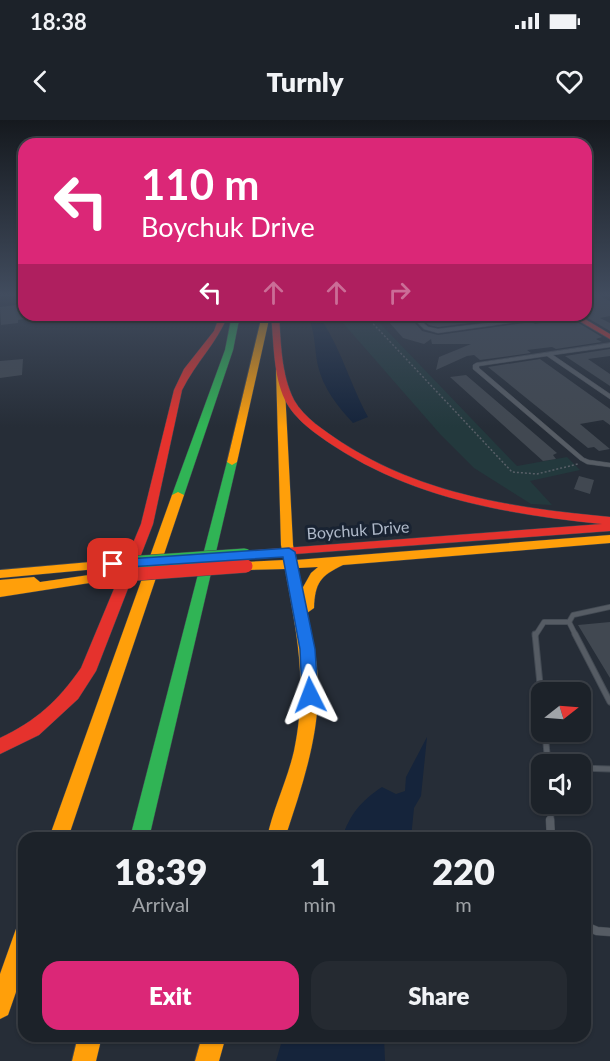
<!DOCTYPE html>
<html lang="en">
<head>
<meta charset="utf-8">
<style>
	:root { --surface:#1c2229; --page:#252a31; --text:#f1f3f6; --muted:#a0a4a8; --line:#3a3f46; --accent:#db2777 }
	body { margin:0; font-family:Lato,sans-serif; background:var(--page); color:var(--text); height:100vh; display:flex; flex-direction:column; font-size:22px; white-space:nowrap }
	* { box-sizing:border-box; margin:0 }
	p { font-size:20px; color:var(--muted) }
	.icon { flex:none; width:33px; height:33px; fill:none; stroke:currentColor; stroke-width:2; stroke-linecap:round; stroke-linejoin:round }
	.map { position:relative; flex:1; overflow:hidden }
	.side { position:absolute; left:18px; top:712px; width:573px; height:210px; display:flex; flex-direction:column; background:var(--surface); border-radius:18px; box-shadow:0 2px 4px #0004,0 0 0 2px var(--line) }
	.side>* { flex:none }
	.guide { position:absolute; left:18px; top:18px; width:574px; height:183px; border-radius:18px; box-shadow:0 2px 4px #0004,0 0 0 2px var(--line); background:#db2777; color:#fff; overflow:hidden }
	.needle { width:39px; rotate:73deg }
	.controls { position:absolute; left:531px; top:562px; display:grid; gap:12px }
	.controls a { display:grid; place-items:center; width:60px; height:60px; border-radius:12px; background:var(--surface); box-shadow:0 2px 4px #0004,0 0 0 2px var(--line); font-size:30px }
	.pin { position:absolute; display:grid; place-items:center; width:51px; height:51px; color:#fff; margin:-26px; border-radius:12px; box-shadow:0 3px 9px #0006 }
	.me { position:absolute; width:66px; margin:-33px; rotate:357deg; stroke-linejoin:round; filter:drop-shadow(0 0 4px #0008) }
	.turn { display:flex; align-items:center; gap:21px; height:126px; padding:0 24px; font-size:27px }
	.turn .icon { width:78px; height:78px; stroke-width:2.5 }
	.turn b { display:block; font-size:42px; line-height:51px }
	.lanes { display:flex; align-items:center; height:57px; padding:0 24px; background:#0003; justify-content:center; gap:30px; direction:ltr }
	.lanes .off { opacity:.35 }
	.eta { display:flex; justify-content:space-evenly; align-items:center; height:102px; text-align:center }
	.eta b { font-size:36px; font-weight:800; line-height:42px }
	.action { display:flex; gap:12px; margin-top:auto; padding:12px 24px }
	.action a { flex:1; height:69px; border-radius:18px; background:var(--accent); color:#fff; font-size:24px; font-weight:800; line-height:69px; text-align:center }
	.action a+a { background:var(--page); color:var(--text) }
	.status { display:flex; justify-content:space-between; align-items:center; height:42px; padding:0 30px; background:var(--surface); direction:ltr }
	.status svg { height:16px; fill:currentColor }
	header { display:flex; justify-content:space-between; align-items:center; height:78px; padding:0 24px; background:var(--surface); font-size:27px; font-weight:800 }
	.map>svg:first-child { display:block }
	.green { fill:#23393d }
	.water { fill:#15243b }
	.building { fill:#414851 }
	.lines { fill:none; stroke-linecap:round; stroke-linejoin:round }
	.lane-far2-casing { stroke:#434a53; stroke-width:6 }
	.lane-far1-casing { stroke:#434a53; stroke-width:7 }
	.lane-casing { stroke:#434a53; stroke-width:9 }
	.street-casing { stroke:#434a53; stroke-width:1 }
	.fast-casing { stroke:#434a53; stroke-width:1 }
	.slow-casing { stroke:#434a53; stroke-width:1 }
	.jam-casing { stroke:#434a53; stroke-width:1 }
	.path { stroke:#585f67; stroke-width:1.5; stroke-dasharray:2 2; stroke-linecap:butt }
	.lane-far2 { stroke:#565c64; stroke-width:4.5 }
	.lane-far1 { stroke:#565c64; stroke-width:5 }
	.lane { stroke:#565c64; stroke-width:8 }
	.street { fill:#565c64; fill-rule:evenodd }
	.fast { fill:#30b455; fill-rule:evenodd }
	.slow { fill:#ff9f0a; fill-rule:evenodd }
	.jam { fill:#e5322d; fill-rule:evenodd }
	.fast-bridge-casing { stroke:#434a53; stroke-width:14; stroke-linecap:butt }
	.jam-bridge-casing { stroke:#434a53; stroke-width:14; stroke-linecap:butt }
	.fast-bridge { stroke:#30b455; stroke-width:13 }
	.jam-bridge { stroke:#e5322d; stroke-width:13 }
	.route { fill:#1a73e8; stroke:#114b97; stroke-width:1.5 }
	.labels { text-anchor:middle; stroke-width:6; stroke-linejoin:round; paint-order:stroke }
	.street-label { font-size:16px; fill:#afb9c9; stroke:#192332 }
</style>
</head>
<body>
<div class="status"><b>18:38</b><svg viewBox="0 0 49 12"><path d="M0 12V9h3v3zM5 12V6h3v6zM10 12V3h3v9zM15 12V0h3v12zM26 1h20v11H26zM47 4h2v5h-2z"/></svg></div>
<header><svg class="icon" aria-label="back" viewBox="0 0 24 24"><path d="M15 5l-7 7 7 7"/></svg>Turnly<svg class="icon" aria-label="heart" viewBox="0 0 24 24"><path d="M12 20l-8-8c-3-5 5-10 8-4 3-6 11-1 8 4z"/></svg></header>
<div class="map">
<svg width="610" height="941" viewBox="0 0 610 941">
	<rect width="100%" height="100%" fill="#262d37"/>
	<path class="green" d="M336 195H372L517 346 567 337 580 350 530 361 552 385 531 384 474 348 440 314Z"/>
	<path class="water" d="M308 195H318C340 225 350 264 368 297L353 303C338 287 323 268 318 246 314 227 316 216 308 195Z
		M427 617 421 676 414 688 411 718H342C350 694 361 681 382 667L396 674 405 671 406 657Z
		M283 917H384L385 941H276Z"/>
	<path class="building" d="M598 175 610 181V196L600 198 610 203V211L586 197H590L586 194V176Z
		M24 184V199L18 200V203L1 205 0 187Z
		M383 195H408L422 211 438 215 532 202 535 204 572 199 602 217 596 219 602 222 556 229 552 227 527 230 531 233 480 240 474 235 467 236 436 250 439 237 471 224H432L431 219 424 224 403 218Z
		M418 195H521L523 196 438 207 429 205Z
		M610 229V236L588 239 610 254V266L565 236Z
		M23 239 22 255 0 258V241Z
		M540 239 610 289V305L603 300 580 304 610 329 599 331 594 327 588 328 488 247Z
		M466 255 557 333 553 335 556 339 543 341 450 257Z
		M579 356 594 360 590 374 574 369Z
		M610 502V558L578 505Z"/>
	<g class="lines">
		<g class="lane-far2-casing">
			<path id="lane-far2" d="M535 516 544 502H569
				M576 516 569 502 573 495 610 487"/>
		</g>
		<g class="lane-far1-casing">
			<path id="lane-far1" d="M535 514 542 584
				M575 514 610 582
				M545 612 548 645
				M580 648 610 649
				M550 684 551 701"/>
		</g>
		<g class="lane-casing">
			<path id="lane" d="M550 700 551 718
				M585 806 597 811 610 812"/>
		</g>
		<g class="street-casing">
			<path id="street" d="M410 195H415L428 207 438 209 553 195H566L438 213 424 209Z
				M610 223V227L553 235 610 274V279L547 236 479 246V248L584 338 589 340 610 343V347L587 344 580 340 473 249V245L476 243Z"/>
		</g>
		<g class="fast-casing">
			<path id="fast" d="M232 195H240L233 230 184 375 178 378 174 377 172 375 225 230Z
				M232 339 237 342 149 718H130L227 342Z"/>
		</g>
		<g class="slow-casing">
			<path id="slow" d="M262 195H270L237 342 232 345 227 342Z
				M280 247 284 250 293 425 296 440 610 415V423L343 445C320 456 315 463 314 488L307 493C313 520 319 548 318 575 317 624 300 672 285 718H267C273 689 287 661 294 631 308 563 297 515 285 449L246 450 240 446 246 442 284 440 281 425 276 250ZM318 447 311 453 302 469 298 448Z
				M178 372 184 375 68 718H49L172 375Z
				M113 440 118 441 119 444 118 447 0 458V450Z
				M110 452 117 456 115 459 0 477V460L34 457 40 462Z
				M24 806V849L8 895 0 899V854L16 809Z
				M78 916H102L96 941H72Z
				M202 916H226L219 941H195Z"/>
		</g>
		<g class="jam-casing">
			<path id="jam" d="M220 195H228C217 223 196 242 182 270L153 404 96 551 78 579 39 615 0 634V618C36 601 58 581 81 548L141 404 174 270 184 249 214 211Z
				M271 195H279C281 223 281 254 294 280 304 298 325 311 341 322 423 375 515 388 610 397V411L241 438 239 435 241 432 245 431 602 404C508 394 415 379 334 326 316 314 295 300 285 280 273 254 274 223 271 195Z
				M569 195H578L610 214V219Z"/>
		</g>
		<path class="path" d="M365 195 512 352 537 354 578 344"/>
		<use href="#lane-far2" class="lane-far2"/>
		<use href="#lane-far1" class="lane-far1"/>
		<use href="#lane" class="lane"/>
		<use href="#street" class="street"/>
		<use href="#fast" class="fast"/>
		<use href="#slow" class="slow"/>
		<use href="#jam" class="jam"/>
		<g class="fast-bridge-casing">
			<path id="fast-bridge" d="M113 444 245 435"/>
		</g>
		<g class="jam-bridge-casing">
			<path id="jam-bridge" d="M110 456 246 446"/>
		</g>
		<use href="#fast-bridge" class="fast-bridge"/>
		<use href="#jam-bridge" class="jam-bridge"/>
	</g>
	<linearGradient id="sky" x2="0" y2="1"><stop stop-color="#15191e"/><stop offset="0.57" stop-color="#414c5e"/><stop offset="1" stop-color="#414c5e" stop-opacity="0"/></linearGradient>
	<rect width="610" height="307" fill="url(#sky)"/>
	<path class="route" d="M289 428 295 432 315 529 318 575 315 580 310 582 304 580 302 575 300 529 283 437 113 448 106 444 113 440Z"/>
	<g class="labels">
		<g class="street-label">
			<text transform="translate(358 410) rotate(-4)" y="6">Boychuk Drive</text>
		</g>
	</g>
</svg>
<div class="controls">
<a><svg class="needle" viewBox="-14 -14 28 28"><path d="M0-13l5 13h-10z" fill="#e53935"/><path d="M0 13l5-13h-10z" fill="#a0a4a8"/></svg></a>
<a><svg class="icon" aria-label="sound" viewBox="0 0 24 24"><path d="M4 9h4l5-4v14l-5-4H4zM17 9q2 3 0 6"/></svg></a>
</div>
<div class="pin" style="left:113px;top:444px;background:#d93025"><svg class="icon" aria-label="arrive" viewBox="0 0 24 24"><path d="M6 21V4h12l-3 4 3 4H6"/></svg></div>
<svg class="me" style="left:310px;top:575px" viewBox="-20 -20 40 40"><path d="M0-17L14 15 0 8-14 15z" fill="#1a73e8" stroke="#fff" stroke-width="4"/></svg>
<div class="guide">
<div class="turn"><svg class="icon" aria-label="left" viewBox="0 0 24 24"><path d="M17 20v-9H6M10 6l-5 5 5 5"/></svg><div><b>110 m</b>Boychuk Drive</div></div>
<div class="lanes"><svg class="icon" aria-label="left" viewBox="0 0 24 24"><path d="M17 20v-9H6M10 6l-5 5 5 5"/></svg><svg class="icon off" aria-label="ahead" viewBox="0 0 24 24"><path d="M12 20V5M6 11l6-6 6 6"/></svg><svg class="icon off" aria-label="ahead" viewBox="0 0 24 24"><path d="M12 20V5M6 11l6-6 6 6"/></svg><svg class="icon off" aria-label="right" viewBox="0 0 24 24"><path d="M7 20v-9h11M14 6l5 5-5 5"/></svg></div>
</div>
<section class="side">
<div class="eta">
<div><b>18:39</b><p>Arrival</p></div>
<div><b>1</b><p>min</p></div>
<div><b>220</b><p>m</p></div>
</div>
<div class="action"><a>Exit</a><a>Share</a></div>
</section>
</div>
</body>
</html>
